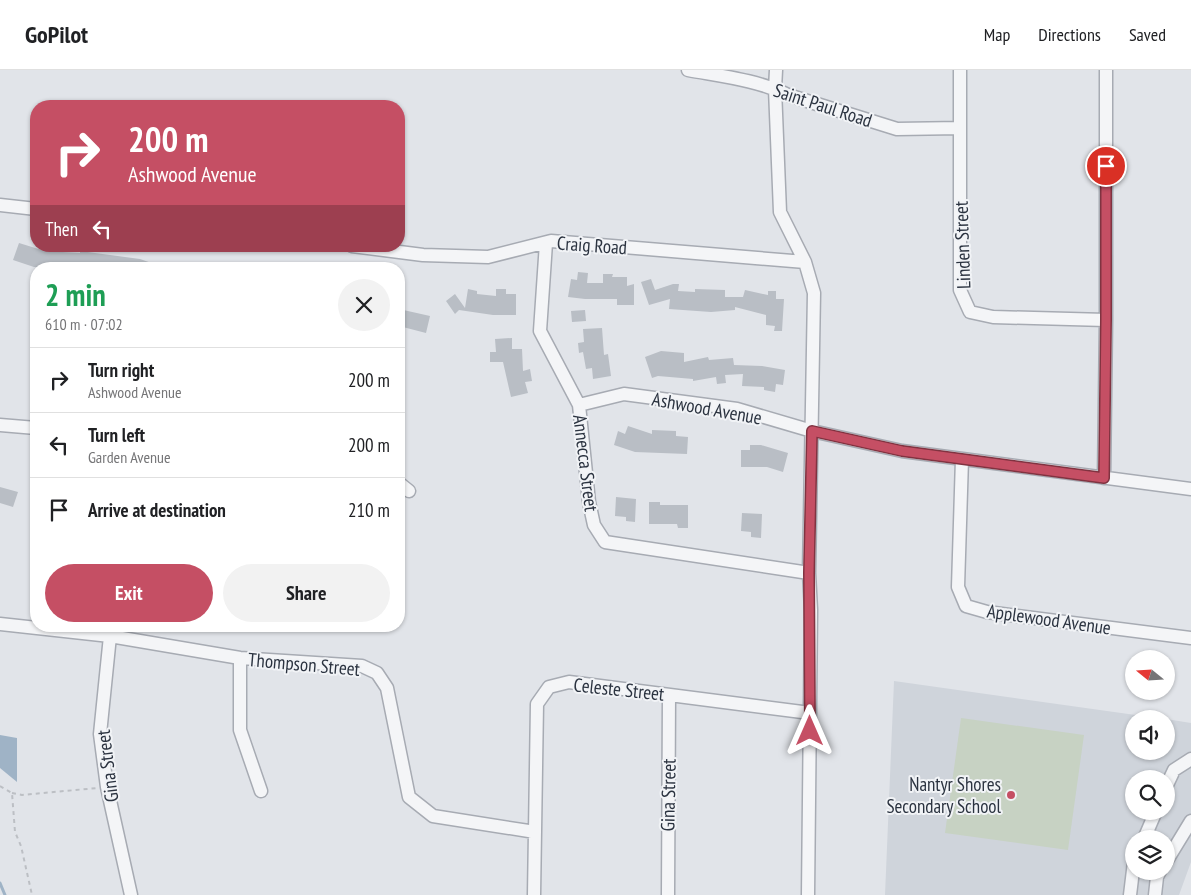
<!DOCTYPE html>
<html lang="en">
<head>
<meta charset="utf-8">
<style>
	:root { --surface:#fff; --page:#f2f2f2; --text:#202124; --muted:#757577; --line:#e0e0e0; --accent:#c54f64 }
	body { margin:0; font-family:"PT Sans Narrow",sans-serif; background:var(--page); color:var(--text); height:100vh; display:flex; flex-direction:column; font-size:19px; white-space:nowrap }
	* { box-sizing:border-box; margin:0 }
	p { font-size:16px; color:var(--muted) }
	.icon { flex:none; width:28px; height:28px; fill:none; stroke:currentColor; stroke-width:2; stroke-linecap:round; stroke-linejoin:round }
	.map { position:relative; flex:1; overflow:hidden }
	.drawer { position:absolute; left:30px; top:192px; width:375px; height:370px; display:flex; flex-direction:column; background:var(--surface); border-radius:20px; box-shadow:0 1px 4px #0004 }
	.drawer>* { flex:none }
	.guide { position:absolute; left:30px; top:30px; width:375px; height:152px; border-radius:20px; box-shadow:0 1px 4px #0004; background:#c54f64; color:#fff; overflow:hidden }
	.needle { width:32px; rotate:288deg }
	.tools { position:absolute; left:1125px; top:580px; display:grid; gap:10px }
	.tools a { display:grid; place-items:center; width:50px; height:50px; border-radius:50%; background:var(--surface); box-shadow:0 1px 4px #0004; font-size:25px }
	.pin { position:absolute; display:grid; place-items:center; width:42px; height:42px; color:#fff; margin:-21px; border:2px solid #fff; border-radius:50%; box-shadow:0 1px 5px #0007 }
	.me { position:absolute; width:55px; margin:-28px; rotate:0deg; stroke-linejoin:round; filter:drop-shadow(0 0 4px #0008) }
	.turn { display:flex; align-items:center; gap:18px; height:105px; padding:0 15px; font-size:22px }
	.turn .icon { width:65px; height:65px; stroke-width:2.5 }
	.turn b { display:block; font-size:35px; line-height:42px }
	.then { display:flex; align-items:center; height:48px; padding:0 15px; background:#0003; gap:10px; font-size:19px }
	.round { display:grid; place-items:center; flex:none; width:52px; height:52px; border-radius:26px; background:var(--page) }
	.headline { display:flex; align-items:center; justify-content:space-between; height:85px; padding:0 15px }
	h1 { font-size:30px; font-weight:600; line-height:38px; color:#1e9e55 }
	.primary-button { display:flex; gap:10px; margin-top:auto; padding:10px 15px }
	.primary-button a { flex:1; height:58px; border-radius:30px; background:var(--accent); color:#fff; font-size:20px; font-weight:600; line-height:58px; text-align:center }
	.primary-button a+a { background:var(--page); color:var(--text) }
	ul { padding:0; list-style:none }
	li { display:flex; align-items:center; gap:15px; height:65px; padding:0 15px; border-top:1px solid var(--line) }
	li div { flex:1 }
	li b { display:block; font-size:19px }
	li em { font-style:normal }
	header { display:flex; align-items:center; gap:30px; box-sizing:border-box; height:70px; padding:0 25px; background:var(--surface); border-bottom:1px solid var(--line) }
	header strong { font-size:24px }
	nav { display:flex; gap:28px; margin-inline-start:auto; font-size:18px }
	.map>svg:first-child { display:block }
	.built { fill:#cfd4db; fill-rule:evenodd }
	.green { fill:#c7d2c3 }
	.water { fill:#9fb3c6 }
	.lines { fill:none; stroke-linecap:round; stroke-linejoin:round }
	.stream { stroke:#9fb3c6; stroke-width:3 }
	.building { fill:#b9bec5 }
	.minor-casing { stroke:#a7abb3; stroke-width:15 }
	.path { stroke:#bcbfc4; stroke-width:2; stroke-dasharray:4 4; stroke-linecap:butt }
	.minor { stroke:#f4f5f7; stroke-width:12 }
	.route-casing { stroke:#803341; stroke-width:12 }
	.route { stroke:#c54f64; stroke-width:9 }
	.poi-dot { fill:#c54f64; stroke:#f1f3f6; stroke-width:2 }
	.labels { text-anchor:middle; stroke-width:4; stroke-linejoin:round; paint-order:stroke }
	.street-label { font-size:19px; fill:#2b3340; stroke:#f1f3f6 }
	.poi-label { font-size:19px; fill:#2b3340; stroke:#f1f3f6; text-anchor:end }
</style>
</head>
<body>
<header>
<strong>GoPilot</strong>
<nav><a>Map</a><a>Directions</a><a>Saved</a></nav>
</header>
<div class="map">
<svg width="1191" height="825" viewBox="0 0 1191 825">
	<rect width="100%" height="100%" fill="#e1e4e9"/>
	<path class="built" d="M894 611 1164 649H1134V681H1166V649L1191 653V792L1179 825H885ZM1134 709H1166V741H1134ZM1134 769H1166V801H1134Z"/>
	<path class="green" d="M961 648 1084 665 1068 780 945 763Z"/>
	<path class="water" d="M0 665 17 668V712L0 698Z"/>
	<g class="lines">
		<path class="stream" d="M0 813 5 825"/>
	</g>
	<path class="building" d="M19 173 45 181 80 183V181L140 189 163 197V199H111V197L87 194V199L34 197 13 190Z
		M578 202 588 203 587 213H603V204H613L612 207H627V216L634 214V235H617V229H585L568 227 571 209 577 210Z
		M651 209 655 220 673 214H679L678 221 695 222V219L725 220V227H743L745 220 768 225V221H776V229H784L782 261H774L775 256 766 255V245L735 237V240L711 242 669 239 670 229 649 235 641 212Z
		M468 219 477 221V224L496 226V219H506V224H516V245H493L459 240 455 244 446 231 455 224 465 238Z
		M399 239 430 246 426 263 399 256Z
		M585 240 586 251 572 252 571 241Z
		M602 258 604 285 608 284 611 306 593 309 592 298 586 299 583 282 579 283 578 273 584 272 583 259Z
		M512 268V279H522L523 301 530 299 532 311 525 312 528 323 511 327 503 292H490V282H496L495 269Z
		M661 281 684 283V292L708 287 709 290 733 288 734 295 762 296 785 300 783 315 776 314 775 322 764 320V317L742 316 743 304 725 305 726 313 717 314 716 307 693 311V309L658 306 652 308 645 287Z
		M628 356 652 364V360L676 361V366L688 367 687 384 635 382 614 375 618 361 625 364Z
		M750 375H761L788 383 783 402 767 397H741V380H750Z
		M0 417 18 422 13 437 0 433Z
		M616 427 636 429 635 452 626 451V447L615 446Z
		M649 432H660V435H688V458H678L677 454H649Z
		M742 443 762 444 761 468 751 467V462L741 461Z"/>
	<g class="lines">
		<g class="minor-casing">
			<path id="minor" d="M688 0C720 6 758 10 788 25L897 59 960 58
				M776 0 775 19 780 142 805 192 814 223 809 503 811 540 808 825
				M960 0V220L970 242 993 247 1106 250
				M0 135 36 139
				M546 173 540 261 579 335 589 432 594 455 605 472 809 503
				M352 176 423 185 488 187 551 171 805 192
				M579 335 624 324 737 339 812 361 902 381 1191 419
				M0 355 36 358
				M962 389 958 517 966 536 987 542 1191 568
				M1104 408 1106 250V0
				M399 413 409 421
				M0 554 110 566 240 588 362 596 377 603 387 618 409 727 433 746 535 762
				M110 566 100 664 107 717 131 825
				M240 588V660L261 721
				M1166 717 1174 700 1191 689
				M1144 769 1156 741
				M1166 792 1191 751
				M534 825 537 634 549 617 569 612 810 643
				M668 825 669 625
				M1130 825 1134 792
				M1155 825 1157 807 1160 801"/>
		</g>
		<path class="path" d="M0 716 12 723 15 762 21 776 32 825
			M12 723 22 725 97 718"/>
		<use href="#minor" class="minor"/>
	</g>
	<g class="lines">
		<g class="route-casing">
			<path id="route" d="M810 661 809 503 812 361 902 381 1104 408 1106 250V96"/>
		</g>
		<use href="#route" class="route"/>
	</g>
	<circle class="poi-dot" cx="1011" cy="725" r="5"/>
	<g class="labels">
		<g class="street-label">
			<text transform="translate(823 35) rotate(18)" y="7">Saint Paul Road</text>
			<text transform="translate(592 175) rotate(4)" y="7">Craig Road</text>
			<text transform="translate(962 175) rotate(-92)" y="7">Linden Street</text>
			<text transform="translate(707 338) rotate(10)" y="7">Ashwood Avenue</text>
			<text transform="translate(586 393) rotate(83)" y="7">Annecca Street</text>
			<text transform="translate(1049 549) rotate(8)" y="7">Applewood Avenue</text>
			<text transform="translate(304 594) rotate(5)" y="7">Thompson Street</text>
			<text transform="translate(619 619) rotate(6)" y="7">Celeste Street</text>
			<text transform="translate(107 696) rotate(-97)" y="7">Gina Street</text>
			<text transform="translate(668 725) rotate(-89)" y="7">Gina Street</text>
		</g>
		<g class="poi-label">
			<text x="1001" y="721">Nantyr Shores<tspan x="1001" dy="22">Secondary School</tspan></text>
		</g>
	</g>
</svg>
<div class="tools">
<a><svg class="needle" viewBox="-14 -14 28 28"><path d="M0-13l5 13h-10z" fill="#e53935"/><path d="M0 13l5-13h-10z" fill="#757577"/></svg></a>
<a><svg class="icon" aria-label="sound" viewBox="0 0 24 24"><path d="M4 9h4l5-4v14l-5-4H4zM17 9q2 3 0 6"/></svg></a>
<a><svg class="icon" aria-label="search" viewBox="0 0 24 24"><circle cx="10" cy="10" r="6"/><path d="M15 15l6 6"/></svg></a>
<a><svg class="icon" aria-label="layers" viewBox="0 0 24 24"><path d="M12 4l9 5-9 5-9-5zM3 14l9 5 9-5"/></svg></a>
</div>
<div class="pin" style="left:1106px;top:96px;background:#d93025"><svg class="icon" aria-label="arrive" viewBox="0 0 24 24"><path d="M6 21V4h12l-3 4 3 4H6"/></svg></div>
<svg class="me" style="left:810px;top:661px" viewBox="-20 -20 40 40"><path d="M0-17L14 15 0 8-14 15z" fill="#c54f64" stroke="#fff" stroke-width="4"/></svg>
<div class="guide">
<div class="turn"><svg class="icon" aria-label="right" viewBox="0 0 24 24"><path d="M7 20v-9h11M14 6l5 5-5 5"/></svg><div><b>200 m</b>Ashwood Avenue</div></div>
<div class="then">Then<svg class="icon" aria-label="left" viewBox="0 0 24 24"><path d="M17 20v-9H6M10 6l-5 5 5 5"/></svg></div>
</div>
<section class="drawer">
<div class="headline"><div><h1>2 min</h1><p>610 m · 07:02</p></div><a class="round"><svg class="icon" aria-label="close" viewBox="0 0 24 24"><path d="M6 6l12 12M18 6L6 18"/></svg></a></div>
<ul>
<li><svg class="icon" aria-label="right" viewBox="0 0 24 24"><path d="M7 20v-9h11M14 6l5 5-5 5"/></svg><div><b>Turn right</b><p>Ashwood Avenue</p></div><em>200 m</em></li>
<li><svg class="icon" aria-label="left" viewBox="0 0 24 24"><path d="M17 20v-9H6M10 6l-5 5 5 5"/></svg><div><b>Turn left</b><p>Garden Avenue</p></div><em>200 m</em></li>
<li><svg class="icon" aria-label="arrive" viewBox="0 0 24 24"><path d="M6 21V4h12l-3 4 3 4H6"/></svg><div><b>Arrive at destination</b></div><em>210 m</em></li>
</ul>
<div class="primary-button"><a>Exit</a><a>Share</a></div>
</section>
</div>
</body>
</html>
